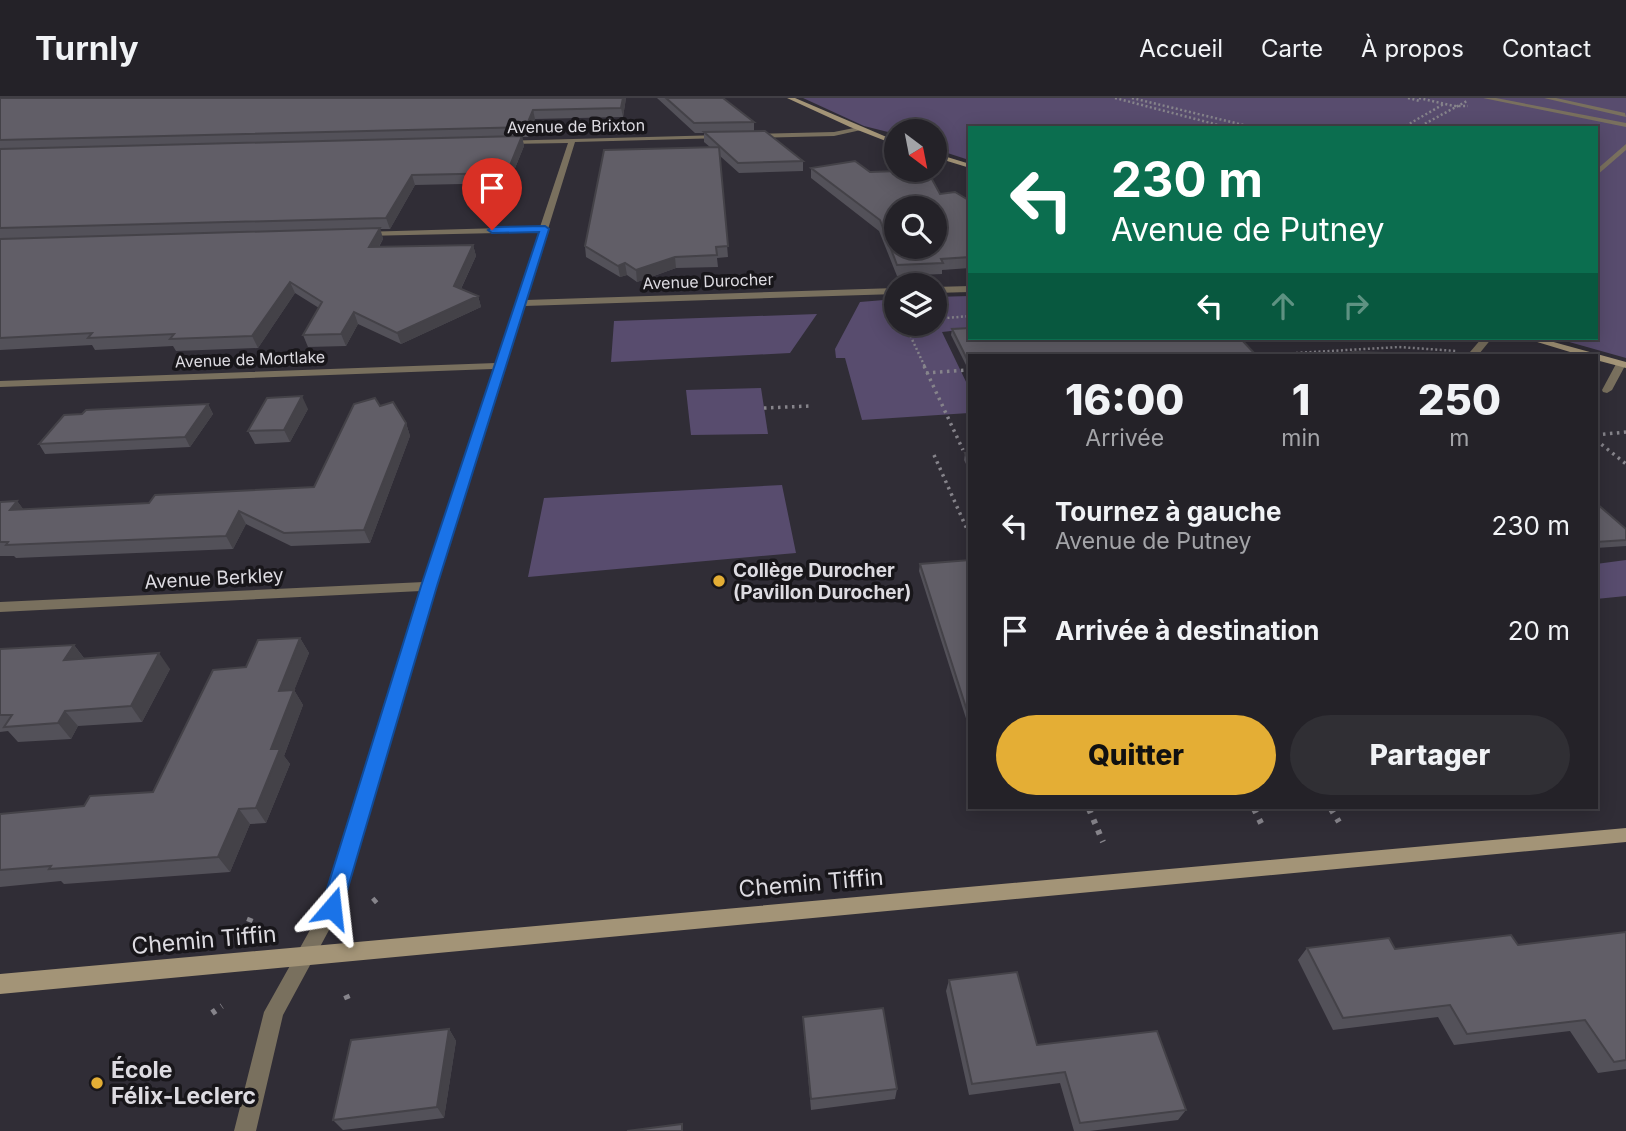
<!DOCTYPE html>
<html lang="fr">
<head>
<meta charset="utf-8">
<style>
	:root { --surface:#242228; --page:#302f34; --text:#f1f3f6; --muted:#a3a4a8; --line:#413f45; --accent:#e4ae35 }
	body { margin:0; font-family:Inter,sans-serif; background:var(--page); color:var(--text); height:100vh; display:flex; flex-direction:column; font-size:26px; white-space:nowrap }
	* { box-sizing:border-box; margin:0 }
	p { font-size:23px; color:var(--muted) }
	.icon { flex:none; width:38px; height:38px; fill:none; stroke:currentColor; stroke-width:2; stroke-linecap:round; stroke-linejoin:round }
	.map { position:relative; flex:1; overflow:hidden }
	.sheet { position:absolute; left:968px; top:256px; width:630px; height:455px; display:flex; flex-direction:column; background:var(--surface); border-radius:0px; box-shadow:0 4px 18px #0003,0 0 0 2px var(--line) }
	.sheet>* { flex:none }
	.hud { position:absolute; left:968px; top:28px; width:630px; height:214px; border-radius:0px; box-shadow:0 4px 18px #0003,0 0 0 2px var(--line); background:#0b6e4f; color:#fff; overflow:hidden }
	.needle { width:46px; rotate:148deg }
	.buttons { position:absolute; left:884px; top:21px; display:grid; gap:14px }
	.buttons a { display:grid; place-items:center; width:63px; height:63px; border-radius:50%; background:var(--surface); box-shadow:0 4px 18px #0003,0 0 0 2px var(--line); font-size:35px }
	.pin { position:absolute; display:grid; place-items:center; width:60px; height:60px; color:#fff; margin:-72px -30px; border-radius:50% 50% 50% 0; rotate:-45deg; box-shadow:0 0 7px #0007 }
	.pin .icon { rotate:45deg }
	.me { position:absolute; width:77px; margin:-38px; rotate:17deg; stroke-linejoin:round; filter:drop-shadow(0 0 5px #0008) }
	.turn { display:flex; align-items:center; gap:24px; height:147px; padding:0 28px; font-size:32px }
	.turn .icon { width:91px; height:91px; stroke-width:2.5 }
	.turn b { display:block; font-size:49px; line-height:60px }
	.lanes { display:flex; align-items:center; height:66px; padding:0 28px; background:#0003; justify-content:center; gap:35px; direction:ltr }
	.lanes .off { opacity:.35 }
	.eta { display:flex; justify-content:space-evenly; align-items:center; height:119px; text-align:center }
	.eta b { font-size:42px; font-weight:800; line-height:49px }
	.button { display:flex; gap:14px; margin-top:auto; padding:14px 28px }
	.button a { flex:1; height:80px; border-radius:42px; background:var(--accent); color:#111; font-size:28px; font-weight:800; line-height:80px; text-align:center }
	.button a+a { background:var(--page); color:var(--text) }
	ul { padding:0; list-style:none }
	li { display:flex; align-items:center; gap:21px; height:105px; padding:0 28px }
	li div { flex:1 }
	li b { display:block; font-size:26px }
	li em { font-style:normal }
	header { display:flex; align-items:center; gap:42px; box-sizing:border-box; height:98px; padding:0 35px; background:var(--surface); border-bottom:2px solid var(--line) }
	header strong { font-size:33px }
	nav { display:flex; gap:38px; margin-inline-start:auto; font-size:24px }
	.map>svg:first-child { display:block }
	.green { fill:#584c6e }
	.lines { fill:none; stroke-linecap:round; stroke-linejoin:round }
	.path-far3 { stroke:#86848b; stroke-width:2.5; stroke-dasharray:2 2.5; stroke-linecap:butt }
	.path-far2 { stroke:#86848b; stroke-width:3.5; stroke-dasharray:2.5 4.5; stroke-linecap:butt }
	.path-far1 { stroke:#86848b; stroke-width:4.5; stroke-dasharray:3.5 5; stroke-linecap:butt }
	.path { stroke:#86848b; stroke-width:6; stroke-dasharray:4.5 7; stroke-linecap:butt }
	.lane { fill:#79705e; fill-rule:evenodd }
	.street { fill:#79705e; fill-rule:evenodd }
	.secondary { fill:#a39477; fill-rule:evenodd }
	.wall { fill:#535159 }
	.shaded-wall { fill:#444248 }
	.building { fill:#615e67; stroke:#444248; stroke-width:2; fill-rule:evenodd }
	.route { fill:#1a73e8; stroke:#114b97; stroke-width:2 }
	.poi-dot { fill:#e4ae35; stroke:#18161a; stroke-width:2.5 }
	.labels { text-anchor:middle; stroke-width:7; stroke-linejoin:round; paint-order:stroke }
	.far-street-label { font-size:16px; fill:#dddbe1; stroke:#18161a }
	.poi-label { font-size:19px; font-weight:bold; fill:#dddbe1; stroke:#18161a; text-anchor:start }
	.street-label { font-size:19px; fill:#dddbe1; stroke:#18161a }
	.near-street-label { font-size:23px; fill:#dddbe1; stroke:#18161a }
	.near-poi-label { font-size:23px; font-weight:bold; fill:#dddbe1; stroke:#18161a; text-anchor:start }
</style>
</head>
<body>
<header>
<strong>Turnly</strong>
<nav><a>Accueil</a><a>Carte</a><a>À propos</a><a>Contact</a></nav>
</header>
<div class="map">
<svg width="1626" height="1033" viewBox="0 0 1626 1033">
	<rect width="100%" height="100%" fill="#302d36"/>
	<path class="green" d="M803 0H1626V260L1555 240H1596V30H970L969 62 935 51 934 33H896V36L864 28Z
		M969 198V231L942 234 969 290V315L862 322 845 260H836L835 251 860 204 896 201V226H934L935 199Z
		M817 216 790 255 611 264 614 223Z
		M761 290 768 336 691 337 686 292Z
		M782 387 796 455 528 479 544 400Z
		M1626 462V498L1596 501V466Z"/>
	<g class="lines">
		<path class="path-far3" d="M1115 0 1230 30
			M1132 0 1256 30
			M1408 0 1420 3
			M1419 0 1454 8H1468
			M903 25 942 35
			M1402 30 1442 7H1439
			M1417 30 1467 3
			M934 221 970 218
			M921 226 912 230 910 237 925 269
			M1296 255 1399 249 1456 253"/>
		<path class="path-far2" d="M924 268 963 352
			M926 275 968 272
			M764 310 809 308
			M1596 337 1626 334
			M1596 342 1626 366
			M934 357 970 438"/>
		<path class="path-far1" d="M1088 709 1090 713
			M1253 709 1255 713
			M1330 709 1332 713"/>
		<path class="path" d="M1089 711 1103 744
			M1254 711 1264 731
			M1331 711 1339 724
			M373 804 381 797
			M249 824 251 819
			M346 897 349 904
			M212 915 222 908"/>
		<path class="lane" d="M1483 0H1496L1626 25V29Z
			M1544 0H1556L1625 15 1626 19Z
			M1482 240H1492L1479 256H1471L1470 254Z
			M1621 263 1626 266 1612 292 1607 295 1603 294 1602 292 1616 266Z"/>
		<path class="street" d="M859 29 861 32 834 38 752 40 749 38 752 36 834 34Z
			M722 37 724 40 575 44 526 202 896 190V196L524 208 436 488 341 810 283 917 256 1033H234L264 914 324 807 421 493 0 514V504L424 484 493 271 0 289V283L496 265 539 134 364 138 360 136 361 134 540 129 568 45 504 46 502 43Z
			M1626 46V52L1596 78V72Z
			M970 188V194L934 195V189Z"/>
		<path class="secondary" d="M787 0H795L896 43V47L850 29Z
			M934 55 970 66V70L934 59Z
			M1524 240H1539L1626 264V270L1596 262V257H1580Z
			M1626 730V744L0 896V876Z"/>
	</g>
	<path class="wall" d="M0 0H626L623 19 535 21 528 39H522L524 48 509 85 415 87 390 131H380L383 141 379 149 473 147 476 158 461 191 478 198 481 209 401 246 358 226 346 248 308 249 303 237 319 210 295 195 258 250 176 253 173 248 95 252 92 247 0 252Z
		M657 0H723L754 24V33L803 63V73L739 75 720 58 728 159 717 160 718 169 676 170 637 184 627 177 620 179 586 159 585 148 710 49 704 44V35H695Z
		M811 70 970 103V170L942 172V176L897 178 879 133 811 80Z
		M952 231 970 257V275L951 237Z
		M208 306 213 316 190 349 45 356 39 346Z
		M380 308 406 325 410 338 370 445 291 448 246 426 233 451 16 460 14 458H0V404L17 403 23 411 149 405 314 389Z
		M308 311 290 344 255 346 248 333Z
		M965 355H970V374L964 362Z
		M1596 405 1626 431V448L1596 450Z
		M970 462V633L919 473 920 466Z
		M300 540 309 555 294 592 303 607 284 658 290 666 266 725 250 726 230 774 64 786 61 783 0 789V716L84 708 153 694Z
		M74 547 84 560 170 571 142 624 78 628 71 641 18 644 8 633 0 634V551Z
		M1626 834V971L1598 975 1570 933 1454 947 1438 919 1333 932 1298 862 1307 850 1395 851 1518 847Z
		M949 882 1037 947 1186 1012 1178 1022 1090 1033H1074L1060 985 969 997 946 893Z
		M803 919 897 991 895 1001 811 1012Z
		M449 931 456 943 444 1020 343 1032 333 1022Z"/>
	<path class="shaded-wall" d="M623 0H626L623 19 621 10Z
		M533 12 535 21 528 39 526 29Z
		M522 38 524 48 509 85 507 75Z
		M412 77 415 87 390 131 386 120Z
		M380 130 383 141 372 160 369 149Z
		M473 147 476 158 457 199 454 188Z
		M675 159 676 170 637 184 636 172Z
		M625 165 627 177 620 179 618 168Z
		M290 184 295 195 258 250 252 238Z
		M478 198 481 209 401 246 397 235Z
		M354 214 358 226 346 248 341 236Z
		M302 298 308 311 290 344 284 332Z
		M208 306 213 316 190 349 185 339Z
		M406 325 410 338 370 445 364 432Z
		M17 403 27 416 10 412Z
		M239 413 246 426 233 451 226 438Z
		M300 540 309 555 288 608 279 593Z
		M74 547 86 563 64 562Z
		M159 555 170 571 142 624 131 608Z
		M294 592 303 607 284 658 290 666 266 725 256 710 271 651Z
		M65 613 78 628 71 641 58 625Z
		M239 711 250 726 230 774 218 759Z
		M449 931 456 943 444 1020 437 1009Z"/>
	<path class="building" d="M0 0H623L621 10 533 12 526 29 0 42Z
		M666 0H723L754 24 694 25Z
		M765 33 803 63 738 65 704 34Z
		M522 38 507 75 412 77 386 120 0 130V51Z
		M719 49 728 148 716 149 717 157 675 159 636 172 625 165 618 168 585 148 604 52Z
		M855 63 870 74 927 72 940 96 955 94 970 103V159L941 161 943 165 897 167 880 122 811 70ZM896 110H934V149H896Z
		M380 130 369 149 473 147 454 188 478 198 397 235 354 214 341 236 303 237 322 204 290 184 252 238 170 241 174 236 88 240 92 235 0 240V141Z
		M970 230V240H1240L1256 257H970V267L952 231Z
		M1353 254 1418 256 1419 257H1357Z
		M302 298 284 332 248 333 267 300Z
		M375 300 380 308 393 304 406 325 364 432 284 435 239 413 226 438 6 447 8 444H0V404L17 403 10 412 149 405 155 397 314 389 354 306Z
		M208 306 185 339 39 346 64 317 82 316 86 312Z
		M965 355H970V366Z
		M1596 405 1626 431V442L1596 444Z
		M970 462V622L920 466Z
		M300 540 279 593 294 592 271 651H280L256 710 239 711 218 759 49 771 51 768 0 772V716L84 708 90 698 153 694 213 572 246 569 258 542Z
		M74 547 64 562 159 555 131 608 65 613 58 625 4 629 12 617H0V551Z
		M1626 834V962L1614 964 1585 922 1467 936 1450 907 1343 920 1307 850 1389 840 1395 851 1511 837 1518 847Z
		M1017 874 1037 947 1157 933 1186 1012 1080 1025 1065 974 972 986 949 882Z
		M883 910 897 991 811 1001 803 919Z
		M449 931 437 1009 333 1022 351 942Z
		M682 1026V1033H627Z"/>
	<path class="route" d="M545 128 549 131 437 488 342 810 339 816 332 819 325 816 321 810 421 488 539 134 492 135 488 132 492 129Z"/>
	<g class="poi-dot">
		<circle cx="719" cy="483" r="7"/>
		<circle cx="97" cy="985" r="7"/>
	</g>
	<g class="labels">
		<g class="far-street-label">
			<text transform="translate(576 28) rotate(-1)" y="6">Avenue de Brixton</text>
			<text transform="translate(708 183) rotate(-2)" y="6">Avenue Durocher</text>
			<text transform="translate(250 261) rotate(-2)" y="6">Avenue de Mortlake</text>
		</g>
		<g class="poi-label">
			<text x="733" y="479">Collège Durocher<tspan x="733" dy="22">(Pavillon Durocher)</tspan></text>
		</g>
		<g class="street-label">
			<text transform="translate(214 480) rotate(-3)" y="7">Avenue Berkley</text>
		</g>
		<g class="near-street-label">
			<text transform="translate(811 785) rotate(-5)" y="8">Chemin Tiffin</text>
			<text transform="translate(204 842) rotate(-5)" y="8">Chemin Tiffin</text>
		</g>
		<g class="near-poi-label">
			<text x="111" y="980">École<tspan x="111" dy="26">Félix-Leclerc</tspan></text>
		</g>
	</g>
</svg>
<div class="buttons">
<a><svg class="needle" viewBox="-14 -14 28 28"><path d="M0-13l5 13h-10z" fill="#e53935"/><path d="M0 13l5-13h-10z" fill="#a3a4a8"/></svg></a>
<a><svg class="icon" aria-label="search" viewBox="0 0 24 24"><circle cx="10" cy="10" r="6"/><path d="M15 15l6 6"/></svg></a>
<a><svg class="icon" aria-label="layers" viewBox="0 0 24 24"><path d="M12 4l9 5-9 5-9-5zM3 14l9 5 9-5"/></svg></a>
</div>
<div class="pin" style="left:492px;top:132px;background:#d93025"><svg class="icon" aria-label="arrive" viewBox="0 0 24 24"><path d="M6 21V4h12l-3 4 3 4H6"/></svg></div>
<svg class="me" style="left:332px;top:810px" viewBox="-20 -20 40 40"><path d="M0-17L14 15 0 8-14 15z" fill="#1a73e8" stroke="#fff" stroke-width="4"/></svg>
<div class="hud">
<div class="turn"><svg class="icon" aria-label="left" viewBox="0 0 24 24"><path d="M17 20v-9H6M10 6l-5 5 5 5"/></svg><div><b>230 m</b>Avenue de Putney</div></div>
<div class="lanes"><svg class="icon" aria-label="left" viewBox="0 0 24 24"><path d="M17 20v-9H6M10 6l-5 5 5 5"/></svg><svg class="icon off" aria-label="ahead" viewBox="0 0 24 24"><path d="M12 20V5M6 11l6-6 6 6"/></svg><svg class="icon off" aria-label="right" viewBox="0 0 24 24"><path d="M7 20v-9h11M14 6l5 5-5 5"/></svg></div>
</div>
<section class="sheet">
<div class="eta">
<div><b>16:00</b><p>Arrivée</p></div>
<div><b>1</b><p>min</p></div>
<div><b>250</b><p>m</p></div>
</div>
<ul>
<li><svg class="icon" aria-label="left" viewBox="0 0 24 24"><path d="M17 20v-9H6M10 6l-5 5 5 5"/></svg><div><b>Tournez à gauche</b><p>Avenue de Putney</p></div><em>230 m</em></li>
<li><svg class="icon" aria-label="arrive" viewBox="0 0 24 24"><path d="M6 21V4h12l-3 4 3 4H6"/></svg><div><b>Arrivée à destination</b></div><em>20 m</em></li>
</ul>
<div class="button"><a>Quitter</a><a>Partager</a></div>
</section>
</div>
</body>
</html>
